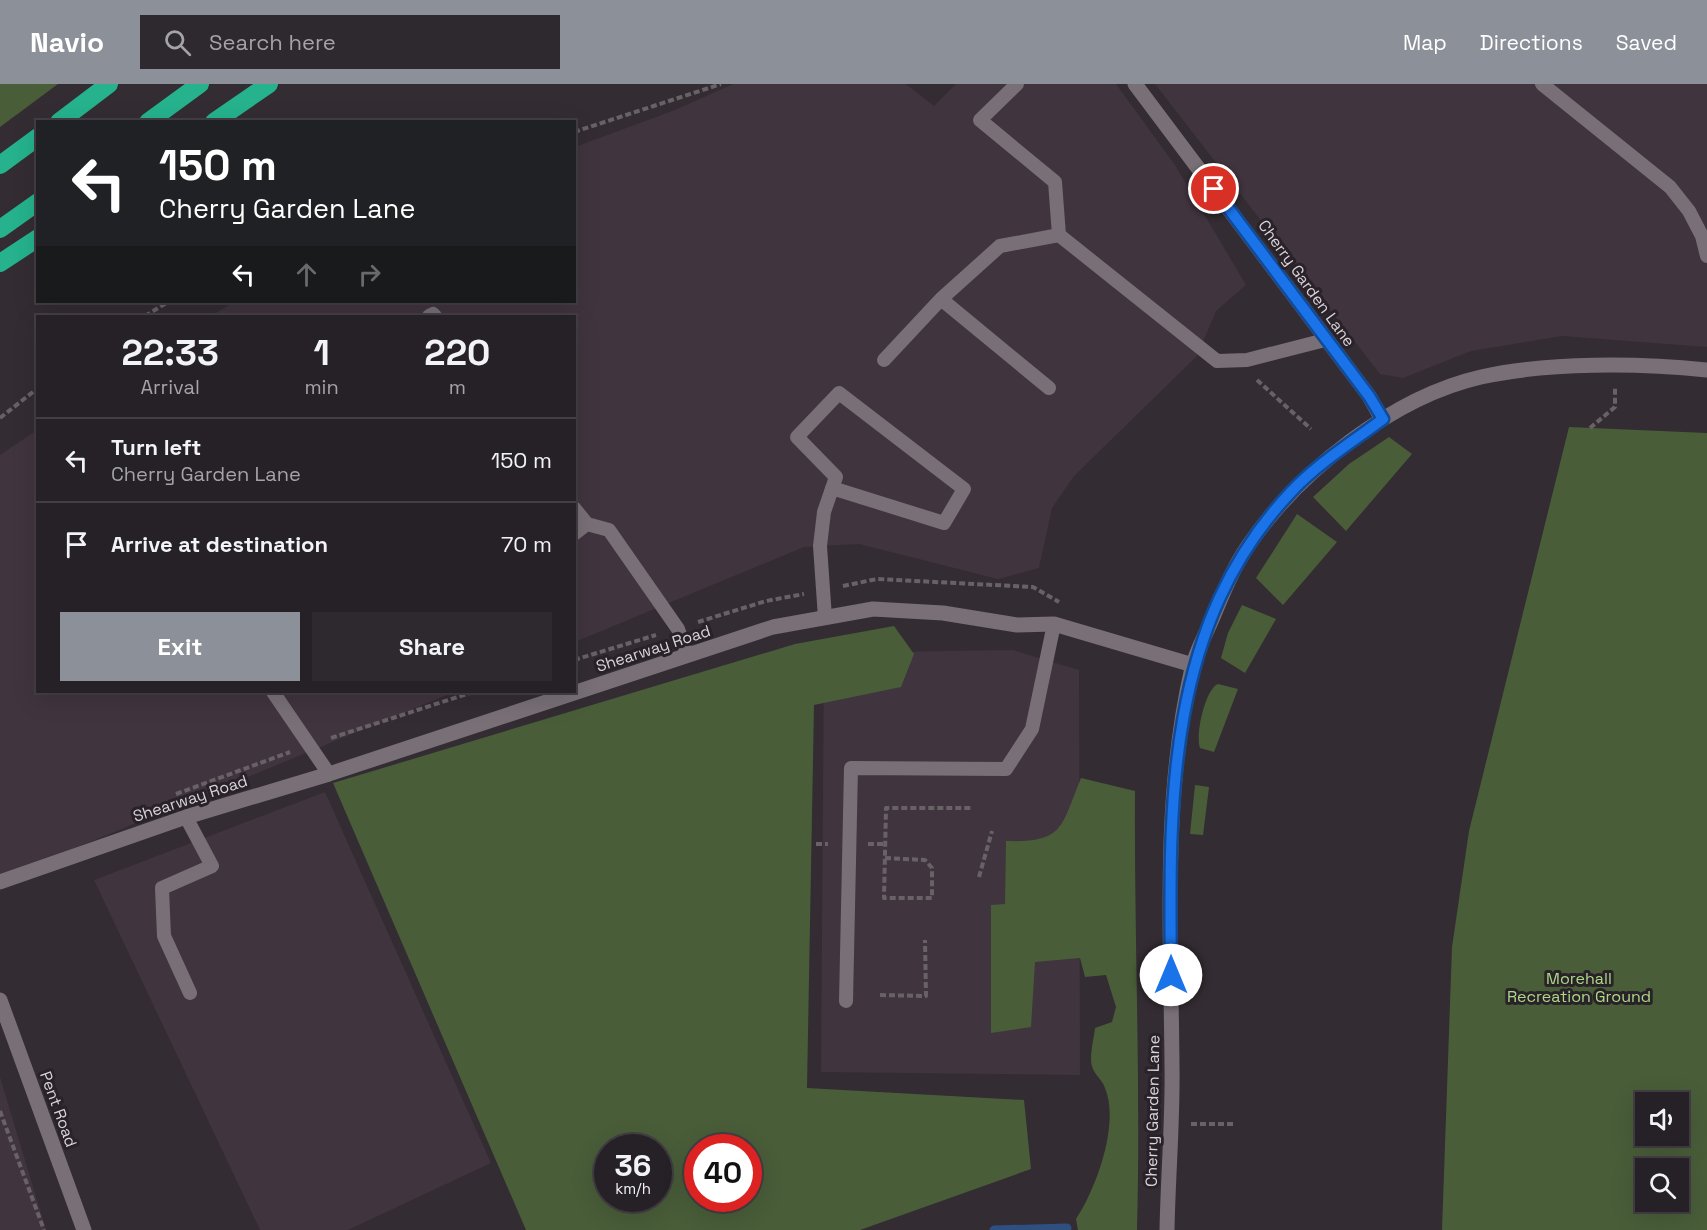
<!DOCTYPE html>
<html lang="en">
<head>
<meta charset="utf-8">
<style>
	:root { --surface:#262126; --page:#2e292e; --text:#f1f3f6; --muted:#a4a3a7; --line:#423e43; --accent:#8c9099 }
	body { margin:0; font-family:"Space Grotesk",sans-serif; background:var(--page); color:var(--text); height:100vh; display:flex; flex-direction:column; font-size:22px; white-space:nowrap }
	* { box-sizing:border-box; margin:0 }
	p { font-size:20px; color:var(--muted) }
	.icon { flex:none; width:33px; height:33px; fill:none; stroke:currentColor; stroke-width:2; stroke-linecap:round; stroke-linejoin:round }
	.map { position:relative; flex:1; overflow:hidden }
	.drawer { position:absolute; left:36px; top:231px; width:540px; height:378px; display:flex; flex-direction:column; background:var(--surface); border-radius:0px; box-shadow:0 6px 24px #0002,0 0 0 2px var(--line) }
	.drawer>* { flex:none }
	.guide { position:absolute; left:36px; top:36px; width:540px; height:183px; border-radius:0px; box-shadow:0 6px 24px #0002,0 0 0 2px var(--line); background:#202124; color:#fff; overflow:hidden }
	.fabs { position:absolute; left:1635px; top:1008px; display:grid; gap:12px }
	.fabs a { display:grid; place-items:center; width:54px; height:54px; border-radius:0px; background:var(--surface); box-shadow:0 6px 24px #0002,0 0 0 2px var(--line); font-size:30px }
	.speed { position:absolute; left:594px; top:1050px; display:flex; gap:12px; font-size:30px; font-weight:700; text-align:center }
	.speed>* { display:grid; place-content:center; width:78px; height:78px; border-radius:50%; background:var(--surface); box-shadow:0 6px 24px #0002,0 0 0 2px var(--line); line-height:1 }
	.speed small { font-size:15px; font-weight:400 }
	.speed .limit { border:9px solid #d22; background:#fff; color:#111 }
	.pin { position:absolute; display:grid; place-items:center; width:51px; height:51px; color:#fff; margin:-26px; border:3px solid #fff; border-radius:50%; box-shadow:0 2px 6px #0007 }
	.me { position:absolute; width:66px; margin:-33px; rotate:0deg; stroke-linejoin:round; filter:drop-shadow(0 0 4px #0008) }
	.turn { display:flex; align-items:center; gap:21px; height:126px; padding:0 24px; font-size:27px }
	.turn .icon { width:78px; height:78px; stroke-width:2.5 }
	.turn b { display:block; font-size:42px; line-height:51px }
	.lanes { display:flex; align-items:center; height:57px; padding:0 24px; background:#0003; justify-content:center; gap:30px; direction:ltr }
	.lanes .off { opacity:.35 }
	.eta { display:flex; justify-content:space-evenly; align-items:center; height:102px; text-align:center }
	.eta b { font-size:36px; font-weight:800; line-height:42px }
	.primary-button { display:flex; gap:12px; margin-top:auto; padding:12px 24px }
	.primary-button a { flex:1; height:69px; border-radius:0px; background:var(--accent); color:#fff; font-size:24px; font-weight:800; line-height:69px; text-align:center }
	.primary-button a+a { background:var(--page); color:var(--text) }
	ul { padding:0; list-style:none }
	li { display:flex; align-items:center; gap:18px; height:84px; padding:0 24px; border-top:2px solid var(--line) }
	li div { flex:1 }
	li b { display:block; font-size:22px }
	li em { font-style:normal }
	header { display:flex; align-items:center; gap:36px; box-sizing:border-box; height:84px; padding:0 30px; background:var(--accent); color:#fff }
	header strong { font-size:28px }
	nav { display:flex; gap:33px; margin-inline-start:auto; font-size:21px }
	.search { width:420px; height:54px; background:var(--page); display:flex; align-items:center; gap:15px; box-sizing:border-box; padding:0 21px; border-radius:0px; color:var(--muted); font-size:22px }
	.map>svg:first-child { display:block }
	.built { fill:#40343f }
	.green { fill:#495d39; fill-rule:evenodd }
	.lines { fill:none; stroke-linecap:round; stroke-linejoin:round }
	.stream { stroke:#2e4f80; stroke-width:9 }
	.path { stroke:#686267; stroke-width:4; stroke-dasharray:6 3; stroke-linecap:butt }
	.service { stroke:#786f77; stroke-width:14 }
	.minor { stroke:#786f77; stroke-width:15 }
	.tertiary { stroke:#786f77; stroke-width:15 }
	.motorway { stroke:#25b28d; stroke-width:18 }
	.route-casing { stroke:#114b97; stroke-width:15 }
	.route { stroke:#1a73e8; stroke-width:10 }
	.labels { text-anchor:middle; stroke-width:6; stroke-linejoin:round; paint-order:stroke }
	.street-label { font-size:16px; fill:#d9d4d9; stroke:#292228 }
	.park-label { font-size:16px; fill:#acda86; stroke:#292228 }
</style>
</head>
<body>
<header>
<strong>Navio</strong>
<div class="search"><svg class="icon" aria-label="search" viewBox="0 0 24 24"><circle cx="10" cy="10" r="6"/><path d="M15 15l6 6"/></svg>Search here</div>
<nav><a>Map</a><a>Directions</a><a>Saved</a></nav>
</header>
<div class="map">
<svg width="1707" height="1146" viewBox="0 0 1707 1146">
	<rect width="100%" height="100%" fill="#332c32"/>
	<path class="built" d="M733 0H906L934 22 956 0H1116L1175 81 1246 201 1216 227 1197 272 1074 392 1052 424 1039 484 998 495 859 460 804 463 575 558 574 232H211L234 218H574L575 63 675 26Z
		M1155 0H1707V263L1562 252 1471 267 1403 294 1380 290Z
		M37 346 38 608H454L0 795V371Z
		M1013 566 1079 586 1080 991 821 988 824 569Z
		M325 708 491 1079 348 1146H260L94 796Z
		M0 993 46 1146H0Z"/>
	<path class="green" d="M0 0H58L0 43Z
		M1569 343 1707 349V1146H1442L1452 863 1469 747ZM1646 1018H1678V1052H1646ZM1646 1084H1678V1118H1646Z
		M1389 353 1412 370 1346 447 1313 413 1349 380Z
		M1297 430 1337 458 1283 521 1256 494Z
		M1242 521 1276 535 1245 589 1221 574 1228 549Z
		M894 542 914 570 901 603 814 621 807 1004 1024 1016 1031 1085 860 1146H526L333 699 795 560ZM608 1064H658V1114H608ZM698 1064H748V1114H698Z
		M1218 600 1238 605 1214 668 1200 664C1195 652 1205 605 1218 600Z
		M1081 694 1135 707C1134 853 1141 999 1137 1146H1078L1076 1135C1096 1105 1120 1040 1105 1004 1103 997 1096 992 1093 985 1088 975 1094 955 1095 944L1112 938 1116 923 1106 891 1085 893 1080 874 1035 878 1031 943 991 949V821L1005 820 1006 757C1065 759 1061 742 1081 694Z
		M1195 701 1209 703 1203 751 1190 750Z"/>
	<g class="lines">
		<path class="stream" d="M994 1146 1067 1144"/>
		<path class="path" d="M574 48 721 0
			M145 232 168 218
			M1257 296 1311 345
			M0 334 38 304
			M1590 344 1615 323V303
			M843 502 877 495 1033 503 1059 518
			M698 538 766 517 804 510
			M574 576 656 551
			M331 654 473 608
			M176 710 290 668
			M816 760H828
			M868 760H886
			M885 774 925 776 932 784V814H884L886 724H973
			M979 793 992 747
			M880 911 926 912 925 856
			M0 1027 44 1146
			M1191 1040H1235"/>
		<path class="service" d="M1017 0 980 36 1055 98 1059 151 1217 277 1247 276 1325 256
			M1542 0 1670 103 1689 127 1702 152 1707 172
			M941 215 1049 304
			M429 232 433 230 435 232
			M884 276 941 215 1000 162 1059 151
			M574 424 587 440 574 450
			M587 440 609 446 678 545 687 570
			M825 534 820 462 824 428 836 393 797 353 839 309 964 405 944 439 832 404
			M273 608 329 690
			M186 733 212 782 162 804 164 852 190 909
			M846 917 851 684 1006 685 1032 645 1054 540"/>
		<path class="minor" d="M1135 0 1369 312 1382 335
			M0 798 186 733 329 690 773 543 873 525 943 529 1017 541 1054 540 1193 581
			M0 916 84 1146"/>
		<path class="tertiary" d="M1167 1146C1168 1091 1173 1036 1172 981 1171 849 1162 714 1192 584 1196 567 1206 550 1213 533 1223 509 1233 484 1248 462 1298 388 1393 313 1481 293 1549 278 1638 279 1707 286"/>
		<path class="motorway" d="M59 38 109 0
			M148 38 200 0
			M214 38 269 0
			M0 81 38 53
			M0 145 38 118
			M0 179 38 154"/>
	</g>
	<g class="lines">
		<g class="route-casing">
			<path id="route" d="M1171 891C1169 722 1165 541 1291 408 1317 380 1352 358 1383 335L1369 312 1214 105"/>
		</g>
		<use href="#route" class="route"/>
	</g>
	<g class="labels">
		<g class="street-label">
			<text transform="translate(1307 199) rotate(54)" y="6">Cherry Garden Lane</text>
			<text transform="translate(653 564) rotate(-18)" y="6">Shearway Road</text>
			<text transform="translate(190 714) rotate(-18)" y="6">Shearway Road</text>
			<text transform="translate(59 1025) rotate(70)" y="6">Pent Road</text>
			<text transform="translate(1152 1027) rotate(-89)" y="6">Cherry Garden Lane</text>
		</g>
		<g class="park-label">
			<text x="1579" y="900">Morehall<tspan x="1579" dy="18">Recreation Ground</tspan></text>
		</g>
	</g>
</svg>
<div class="fabs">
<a><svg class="icon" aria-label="sound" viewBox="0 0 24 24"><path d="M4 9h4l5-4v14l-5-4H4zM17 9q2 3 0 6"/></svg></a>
<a><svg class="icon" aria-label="search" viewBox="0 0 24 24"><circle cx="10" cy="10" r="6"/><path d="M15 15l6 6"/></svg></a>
</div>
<div class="speed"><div>36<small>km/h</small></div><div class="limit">40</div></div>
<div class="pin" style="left:1214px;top:105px;background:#d93025"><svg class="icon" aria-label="arrive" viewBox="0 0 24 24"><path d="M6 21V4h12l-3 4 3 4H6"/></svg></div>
<svg class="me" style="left:1171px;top:891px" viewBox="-20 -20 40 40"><circle r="19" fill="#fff"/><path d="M0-13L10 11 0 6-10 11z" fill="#1a73e8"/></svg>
<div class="guide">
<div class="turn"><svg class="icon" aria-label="left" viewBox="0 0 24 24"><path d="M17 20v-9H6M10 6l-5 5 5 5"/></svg><div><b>150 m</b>Cherry Garden Lane</div></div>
<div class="lanes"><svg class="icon" aria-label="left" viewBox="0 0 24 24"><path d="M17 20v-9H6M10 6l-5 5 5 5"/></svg><svg class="icon off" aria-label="ahead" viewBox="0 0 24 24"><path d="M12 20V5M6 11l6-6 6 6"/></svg><svg class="icon off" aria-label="right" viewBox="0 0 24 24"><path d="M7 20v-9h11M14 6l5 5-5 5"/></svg></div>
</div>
<section class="drawer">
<div class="eta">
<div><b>22:33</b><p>Arrival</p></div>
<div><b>1</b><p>min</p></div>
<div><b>220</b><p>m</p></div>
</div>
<ul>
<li><svg class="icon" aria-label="left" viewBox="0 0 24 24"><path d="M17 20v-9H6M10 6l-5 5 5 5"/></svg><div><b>Turn left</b><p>Cherry Garden Lane</p></div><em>150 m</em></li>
<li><svg class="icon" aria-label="arrive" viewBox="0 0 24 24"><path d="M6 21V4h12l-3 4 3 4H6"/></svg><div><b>Arrive at destination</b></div><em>70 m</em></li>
</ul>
<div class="primary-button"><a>Exit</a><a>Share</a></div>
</section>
</div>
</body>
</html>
